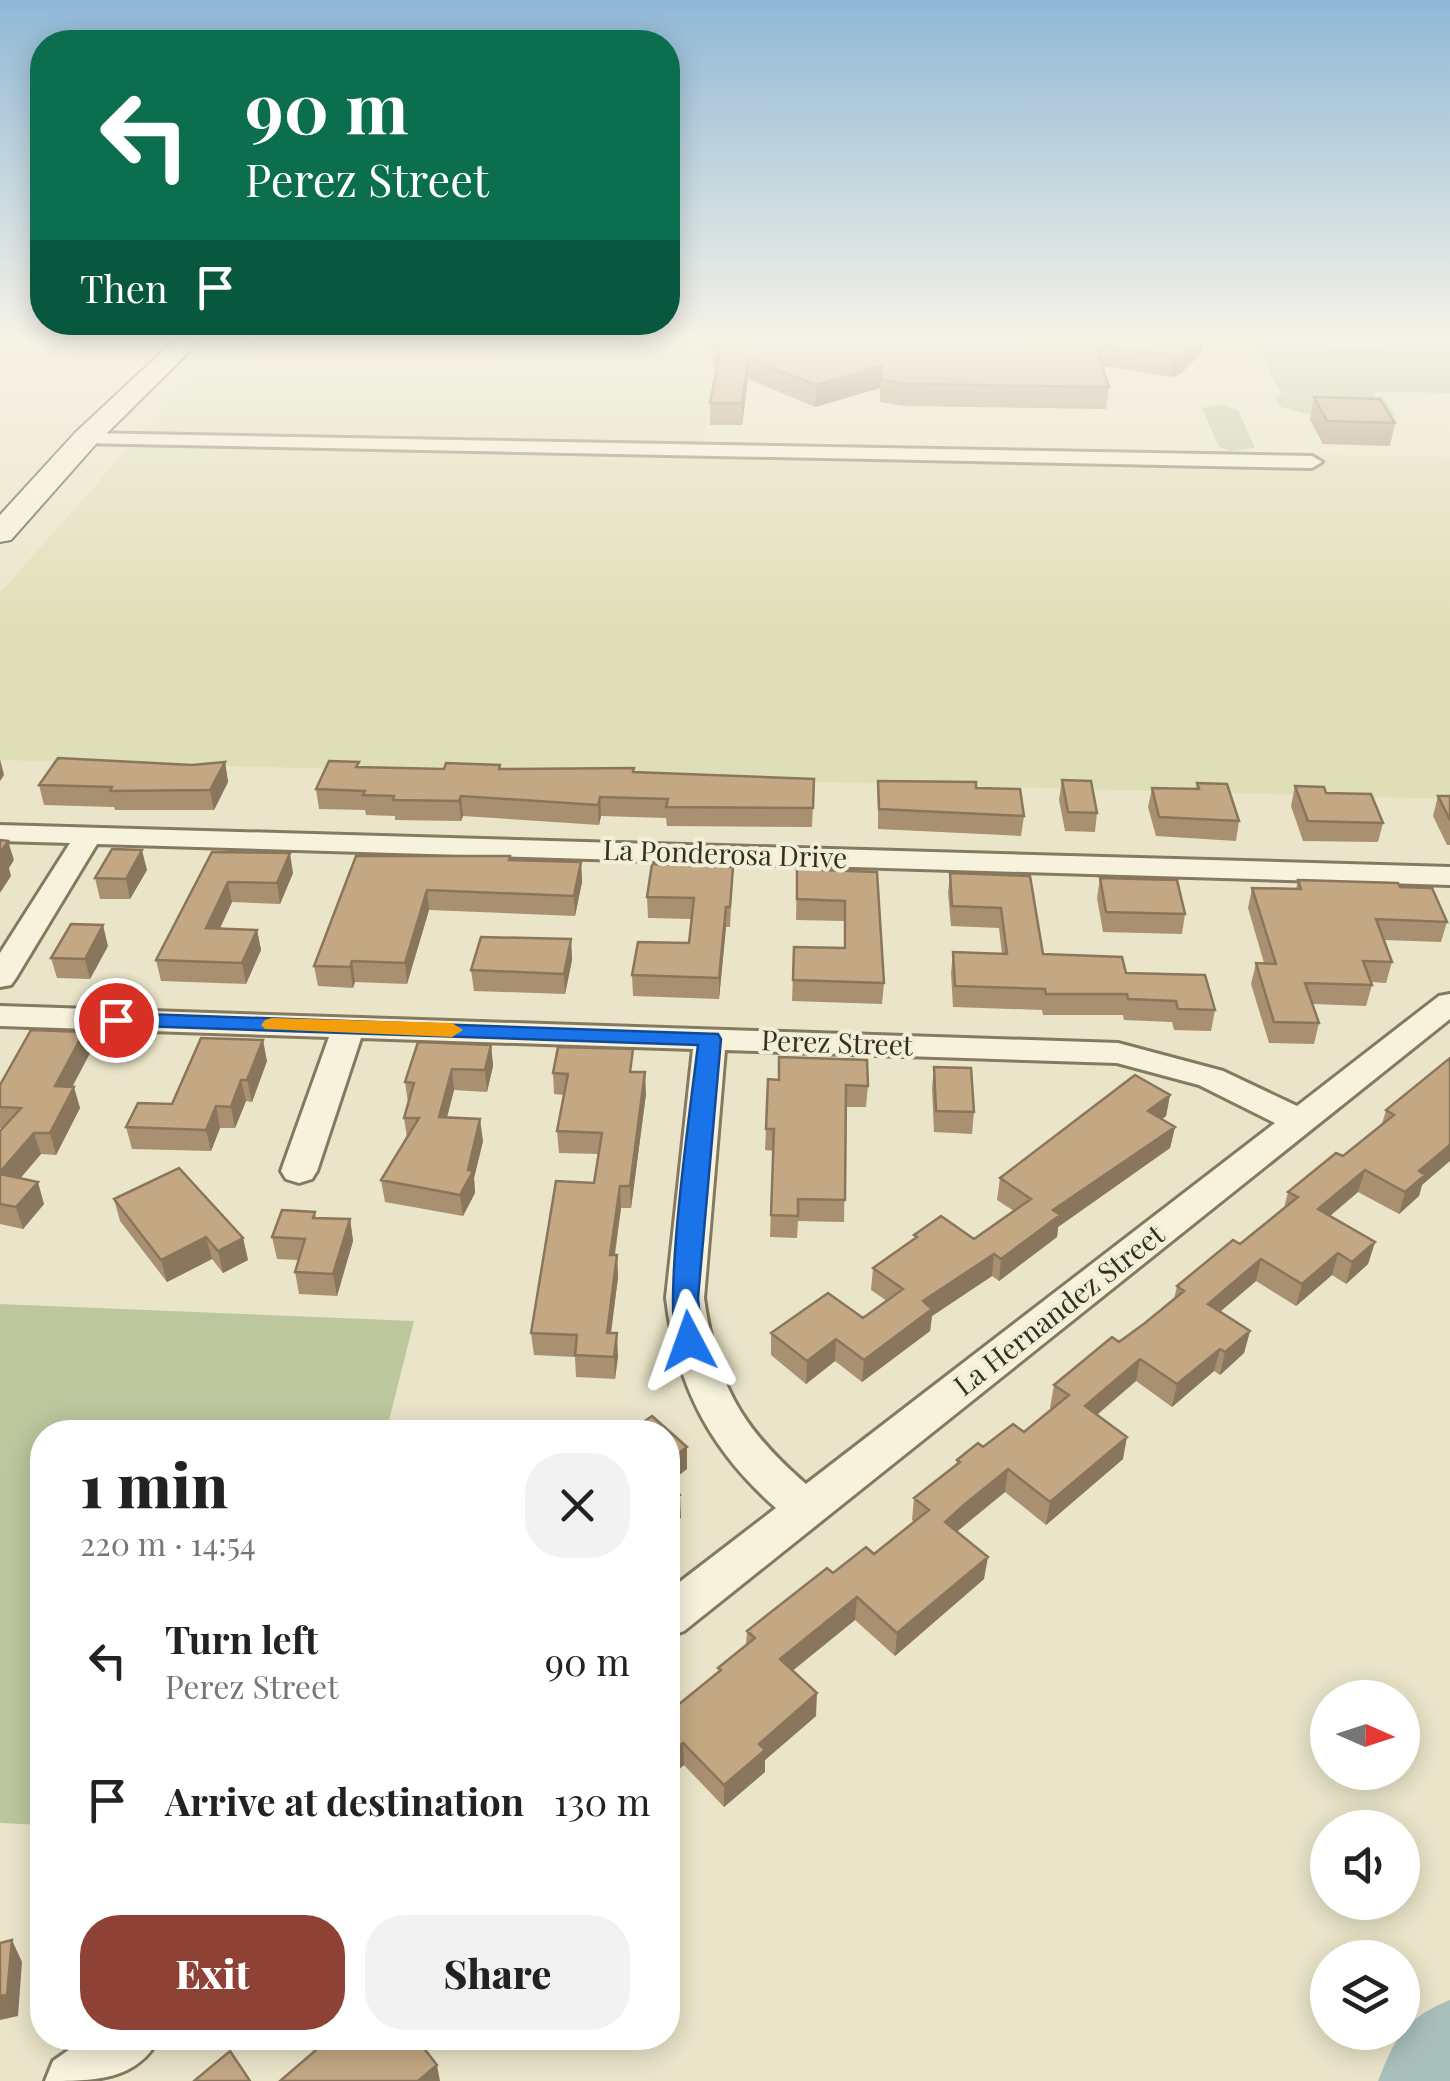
<!DOCTYPE html>
<html lang="en">
<head>
<meta charset="utf-8">
<style>
	:root { --surface:#fff; --page:#f2f2f2; --text:#222; --muted:#767676; --accent:#8e4236 }
	body { margin:0; font-family:"Playfair Display",serif; background:var(--page); color:var(--text); height:100vh; display:flex; flex-direction:column; font-size:38px; white-space:nowrap }
	* { box-sizing:border-box; margin:0 }
	p { font-size:32px; color:var(--muted) }
	.icon { flex:none; width:55px; height:55px; fill:none; stroke:currentColor; stroke-width:2; stroke-linecap:round; stroke-linejoin:round }
	.map { position:relative; flex:1; overflow:hidden }
	.panel { position:absolute; left:30px; top:1420px; width:650px; height:630px; display:flex; flex-direction:column; background:var(--surface); border-radius:40px; box-shadow:0 5px 25px #0003 }
	.panel>* { flex:none }
	.top-card { position:absolute; left:30px; top:30px; width:650px; height:305px; border-radius:40px; box-shadow:0 5px 25px #0003; background:#0b6e4f; color:#fff; overflow:hidden }
	.needle { width:65px; rotate:93deg }
	.controls { position:absolute; left:1310px; top:1680px; display:grid; gap:20px }
	.controls a { display:grid; place-items:center; width:110px; height:110px; border-radius:50%; background:var(--surface); box-shadow:0 5px 25px #0003; font-size:50px }
	.pin { position:absolute; display:grid; place-items:center; width:85px; height:85px; color:#fff; margin:-42px; border:5px solid #fff; border-radius:50%; box-shadow:0 2px 10px #0007 }
	.me { position:absolute; width:110px; margin:-55px; rotate:356deg; stroke-linejoin:round; filter:drop-shadow(0 0 8px #0008) }
	.turn { display:flex; align-items:center; gap:35px; height:210px; padding:0 50px; font-size:45px }
	.turn .icon { width:130px; height:130px; stroke-width:2.5 }
	.turn b { display:block; font-size:70px; line-height:85px }
	.then { display:flex; align-items:center; height:95px; padding:0 50px; background:#0003; gap:20px; font-size:38px }
	.round { display:grid; place-items:center; flex:none; width:105px; height:105px; border-radius:40px; background:var(--page) }
	.summary { display:flex; align-items:center; justify-content:space-between; height:170px; padding:0 50px }
	h1 { font-size:60px; font-weight:800; line-height:75px }
	.cta { display:flex; gap:20px; margin-top:auto; padding:20px 50px }
	.cta a { flex:1; height:115px; border-radius:40px; background:var(--accent); color:#fff; font-size:40px; font-weight:800; line-height:115px; text-align:center }
	.cta a+a { background:var(--page); color:var(--text) }
	ul { padding:0; list-style:none }
	li { display:flex; align-items:center; gap:30px; height:140px; padding:0 50px }
	li div { flex:1 }
	li b { display:block; font-size:38px }
	li em { font-style:normal }
	.map>svg:first-child { display:block }
	.farmland { fill:#dfdfb7 }
	.green { fill:#bcc79e }
	.lines { fill:none; stroke-linecap:round; stroke-linejoin:round }
	.river { fill:#a9bfbc; fill-rule:evenodd }
	.street-casing { stroke:#857960; stroke-width:6 }
	.secondary-casing { stroke:#675a43; stroke-width:4 }
	.street { fill:#f6f2dc; fill-rule:evenodd }
	.secondary { fill:#f6f2dc; fill-rule:evenodd }
	.wall { fill:#a99071 }
	.shaded-wall { fill:#89765c }
	.building { fill:#c4a883; stroke:#89765c; stroke-width:2.5 }
	.route { fill:#1a73e8; stroke:#114b97; stroke-width:2.5 }
	.slow { fill:#f59e0b }
	.labels { text-anchor:middle; stroke-width:8; stroke-linejoin:round; paint-order:stroke }
	.street-label { font-size:28px; fill:#372f21; stroke:#f2efd8 }
</style>
</head>
<body>
<div class="map">
<svg width="1450" height="2081" viewBox="0 0 1450 2081">
	<rect width="100%" height="100%" fill="#eae5c9"/>
	<path class="farmland" d="M226 337H720L703 443 1450 457V799L0 760V593Z"/>
	<path class="green" d="M1251 337H1320L1326 347 1388 348 1382 337H1450V393L1374 392 1376 397H1383L1395 415 1316 417 1279 406 1275 396 1282 395Z
		M1219 404 1238 410 1255 448 1231 451 1219 447 1202 408Z
		M0 1304 414 1321 386 1432H42V1825L0 1823Z"/>
	<g class="lines">
		<path class="river" d="M1450 2000V2081H1378C1396 2036 1404 2019 1450 2000Z"/>
		<g class="street-casing">
			<path id="street" d="M85 433 1312 456 1322 462 1312 468 78 443V435Z
				M0 825 1450 867V885L97 844 16 978 11 985 0 987V953L70 843 0 841Z
				M1450 994V1019L684 1631 668 1637V1591L776 1508C710 1450 676 1385 666 1298L693 1049 361 1038 317 1171 312 1179 299 1183 286 1179 281 1171 329 1037 0 1026V1006L1118 1043 1223 1071 1297 1106 1439 996ZM725 1050 1117 1063 1199 1085 1275 1123 806 1484C741 1428 716 1383 704 1298Z
				M86 2038H159C137 2081 94 2081 45 2081L53 2061Z"/>
		</g>
		<g class="secondary-casing">
			<path id="secondary" d="M178 337H204L95 445 11 540 0 542V515L75 433Z"/>
		</g>
		<use href="#street" class="street"/>
		<use href="#secondary" class="secondary"/>
	</g>
	<path class="wall" d="M1204 337 1201 354 1179 375 1171 377 1102 366 1109 387 1106 409 905 406 880 402V388L815 407 748 379 742 425H710V403L717 367 713 365V345Z
		M1336 337H1450V344L1340 343Z
		M1314 397 1395 423 1390 446 1323 444 1310 420Z
		M225 762 228 782 214 810H115L114 807 44 805 39 785 192 765Z
		M500 765V769L814 779 812 827 667 826 666 818 601 816 599 825 463 816 461 821 395 820V816L366 815 365 810 319 809 316 789 359 767 444 769Z
		M1062 780 1097 813 1095 832 1065 831 1059 800Z
		M878 781 976 788 1024 816 1021 836 878 829Z
		M1197 783 1239 821 1236 841 1156 836 1148 807 1152 788 1196 789Z
		M1295 786 1326 793 1383 823 1378 842 1303 841 1291 806Z
		M1438 796H1450V845H1447L1433 816Z
		M212 852 293 873 280 904 232 902 220 928 257 930 261 950 246 984 161 981 156 960Z
		M356 856H510V860L581 862 582 882 575 916 429 910 407 984 355 982 353 988 318 986 314 966Z
		M733 867 730 927H726L719 999 633 996 632 975 689 943 692 919 648 918 647 897Z
		M797 869 877 872 884 983 882 1004 792 1001 794 947 844 948V921L796 920Z
		M147 870 130 899H100L95 878Z
		M950 873 1030 876 1043 954 1126 973 1215 1010 1211 1031 1174 1030 1172 1022 1124 1020 1123 1015H1043L1042 1010 953 1007 951 973 953 952 1002 954 999 928 951 926 948 893Z
		M1100 878 1185 914 1182 934 1103 932 1097 898Z
		M1298 880 1400 887 1447 922 1441 942 1384 940 1392 962 1386 983 1371 982 1372 985 1366 1006 1313 1004 1319 1023 1314 1044 1269 1043 1251 984 1256 963H1264L1248 908 1252 888 1296 889Z
		M571 939 572 960 565 994 474 991 471 970Z
		M108 946 90 979 57 978 51 958Z
		M84 1032 90 1053 72 1087 80 1108 56 1155 41 1154 20 1178 44 1204 23 1229 0 1224V1131L2 1128H0V1085Z
		M491 1045 493 1066 487 1092 454 1090 447 1118 483 1141 474 1178 475 1193 463 1216 385 1202 381 1180 407 1138 404 1118 408 1103 405 1082Z
		M267 1061 252 1102 246 1101 235 1128H220L211 1151 132 1149 126 1127 172 1104Z
		M934 1067 974 1112 972 1134 934 1132 932 1088Z
		M633 1072 646 1094 631 1208H621L615 1255H617L618 1277 611 1333 618 1356 615 1379 576 1377 575 1357 534 1355 531 1333 594 1183 599 1154 559 1153 557 1131 564 1095 554 1094 553 1073Z
		M1431 1073 1422 1185 1419 1196 1399 1214 1358 1192 1330 1216 1375 1242 1368 1264 1346 1284 1332 1275 1296 1306 1256 1281 1220 1312 1250 1331 1244 1353 1220 1375 1214 1371 1172 1407 1136 1381 1097 1415 1123 1459 1046 1525 1005 1492 962 1526 957 1531 984 1579 895 1656 855 1620 793 1670 816 1716 765 1760V1772L724 1807 684 1765 668 1778V1713L718 1672V1668L746 1645 747 1631 833 1573 874 1554 914 1522 912 1520 914 1498 956 1464 957 1460 983 1447 1024 1432 1052 1409 1050 1408 1054 1385 1145 1323 1174 1299 1177 1286 1240 1244 1284 1208 1288 1192 1343 1156 1382 1124 1386 1110Z
		M779 1080 868 1086 866 1107H846L844 1222 798 1221 797 1238 770 1237 773 1151 765 1150 766 1129Z
		M1170 1095 1166 1116 1162 1119 1175 1127 1170 1148 1058 1227 1057 1237 999 1281 992 1276 932 1316 930 1331 862 1382 835 1361 806 1384 771 1355V1333L863 1318 887 1301 871 1290 873 1268 914 1239V1235L974 1239 1014 1211 997 1200 1000 1178Z
		M114 1199 243 1238 248 1260 223 1273 212 1259 167 1282 120 1221Z
		M315 1212 316 1218 350 1219 353 1241 337 1296 299 1294 295 1272 298 1260 277 1259 272 1237Z"/>
	<path class="shaded-wall" d="M1200 337H1204L1201 354 1179 375 1171 377 1174 356Z
		M1216 337H1224L1214 347Z
		M748 358V379L742 425V403Z
		M881 366 880 388 815 407 816 385Z
		M0 759 4 775 0 781Z
		M225 762 228 782 214 810 210 790Z
		M461 796 463 816 461 821 459 801Z
		M600 797 601 816 599 825 598 805Z
		M8 841 14 860 9 868 11 876 0 893V853Z
		M142 850 147 870 130 899 126 879Z
		M290 853 293 873 280 904 277 883Z
		M581 862 582 882 575 916 574 896Z
		M228 882 232 902 211 948 206 928Z
		M427 890 429 910 407 984 405 963Z
		M726 907V927L719 999V978Z
		M103 925 108 946 90 979 85 959Z
		M257 930 261 950 246 984 242 963Z
		M571 939 572 960 565 994 564 974Z
		M352 961 355 982 353 988 350 967Z
		M84 1032 90 1053 61 1108 55 1086Z
		M263 1040 267 1061 252 1102 247 1080Z
		M491 1045 493 1066 487 1092 485 1070Z
		M452 1069 454 1090 441 1139 439 1117Z
		M645 1072 646 1094 631 1208 630 1186Z
		M241 1080 246 1101 235 1128 231 1107Z
		M74 1087 80 1108 56 1155 50 1133Z
		M1170 1095 1166 1116 1144 1133 1148 1111Z
		M216 1106 220 1128 211 1151 206 1130Z
		M480 1119 483 1141 474 1178 475 1193 463 1216 460 1195 468 1170Z
		M1175 1127 1170 1148 1058 1227 1057 1237 999 1281 1001 1259 1053 1210Z
		M34 1133 41 1154 7 1194 0 1172Z
		M1450 1145V1161L1422 1185 1419 1196 1399 1214 1405 1192 1419 1171Z
		M1365 1170 1358 1192 1312 1231 1318 1209Z
		M38 1182 44 1204 23 1229 16 1207Z
		M620 1186 621 1208 611 1277 610 1255Z
		M350 1219 353 1241 337 1296 333 1274Z
		M206 1237 212 1259 167 1282 161 1260Z
		M243 1238 248 1260 223 1273 218 1251Z
		M1375 1242 1368 1264 1346 1284 1352 1262Z
		M1338 1253 1332 1275 1296 1306 1302 1284Z
		M994 1254 992 1276 932 1316 930 1331 862 1382 864 1360 923 1301Z
		M617 1255 618 1277 608 1355 607 1333Z
		M1261 1259 1256 1281 1203 1326 1208 1304Z
		M1250 1331 1244 1353 1220 1375 1225 1352Z
		M617 1333 618 1356 615 1379 614 1357Z
		M836 1339 835 1361 806 1384 807 1361Z
		M1220 1349 1214 1371 1172 1407 1177 1384Z
		M1140 1359 1136 1381 1081 1428 1085 1406Z
		M1127 1437 1123 1459 1046 1525 1050 1502Z
		M687 1447V1469L668 1484V1461Z
		M1008 1469 1005 1492 942 1544 945 1522Z
		M680 1495 681 1518 668 1527V1505Z
		M988 1557 984 1579 895 1656 897 1633Z
		M857 1597 855 1620 780 1681V1659Z
		M817 1693 816 1716 765 1760V1772L724 1807V1785L759 1744Z
		M683 1743 684 1765 668 1778V1755Z
		M12 1940 22 1962 18 2016 0 2020V1996Z
		M437 2065 440 2081H418Z"/>
	<path class="building" d="M766 337H1200L1182 354 1174 356 1095 344 1109 387 906 384 881 380V366L816 385 748 358 742 403H710L721 348 713 345Z
		M1314 397 1380 399 1395 423 1327 421Z
		M58 758 192 765 225 762 210 790 110 791 112 787 39 785Z
		M329 761 359 762 356 767 444 769 446 763 500 765 499 769 634 768 633 772 814 779 813 808 666 807 668 799 600 797 598 805 461 796 459 801 393 800 394 796 363 795 365 791 316 789Z
		M1062 780 1091 781 1097 813 1068 812Z
		M878 781 976 782V788L1020 789 1024 816 879 809Z
		M1197 783 1227 784 1239 821 1159 817 1152 788 1199 789Z
		M1295 786 1324 787 1326 793 1371 794 1383 823 1308 821Z
		M1438 796H1450V820Z
		M0 840 8 841 0 853Z
		M112 849 142 850 126 879 95 878Z
		M212 852 290 853 277 883 228 882 206 928 257 930 242 963 156 960Z
		M356 856H510L509 860 581 862 574 896 427 890 405 963 352 961 350 967 314 966Z
		M652 864 733 867 730 907H726L719 978 632 975 638 942 689 943 694 898 647 897Z
		M797 869 877 872 884 983 793 980 794 947 845 948V901L797 899Z
		M950 873 1030 876 1043 954 1122 957 1126 973 1205 975 1215 1010 1178 1009 1176 1001 1128 999 1127 994H1046L1045 989 955 986 953 952 1007 954 1001 908 952 906Z
		M1100 878 1177 880 1185 914 1106 912Z
		M1298 880 1398 883 1400 887 1432 888 1447 922 1376 919 1392 962 1363 961 1372 985 1305 983 1319 1023 1274 1022 1256 963 1276 964 1252 888 1301 889Z
		M71 924 103 925 85 959 51 958Z
		M481 937 571 939 564 974 471 970Z
		M31 1030 84 1032 55 1086 74 1087 50 1133H34L0 1172V1131L21 1108 0 1107V1085Z
		M201 1038 263 1040 247 1080H241L231 1107 216 1106 206 1130 126 1127 138 1103 172 1104Z
		M418 1042 491 1045 485 1070 452 1069 439 1117 480 1119 468 1170 473 1171 460 1195 381 1180 419 1118H404L414 1083 405 1082Z
		M558 1047 633 1049 630 1072H645L630 1186H620L610 1255H617L607 1333H617L614 1357 575 1355 577 1335 531 1333 556 1181 594 1183 602 1133 557 1131 568 1074 553 1073Z
		M779 1057 867 1060 868 1086 846 1085 845 1200 798 1199V1216L771 1215 774 1129H766L768 1079 779 1080Z
		M1450 1058V1145L1419 1171 1425 1175 1405 1192 1365 1170 1318 1209 1375 1242 1352 1262 1338 1253 1302 1284 1261 1259 1208 1304 1250 1331 1225 1352 1220 1349 1177 1384 1140 1359 1085 1406 1127 1437 1050 1502 1008 1469 965 1504 945 1522 988 1557 897 1633 857 1597 780 1659 817 1693 759 1744 765 1750 724 1785 683 1743 668 1755V1713L721 1670 718 1668 755 1638 747 1631 827 1568 833 1573 866 1547 874 1554 929 1510 914 1498 960 1462 957 1460 978 1443 983 1447 1013 1424 1024 1432 1069 1395 1054 1385 1112 1337 1119 1342 1145 1323 1184 1291 1177 1286 1233 1240 1240 1244 1298 1197 1288 1192 1336 1153 1343 1156 1394 1115 1386 1110Z
		M934 1067 971 1068 974 1112 936 1111Z
		M1135 1075 1170 1095 1148 1111 1175 1127 1053 1210 1060 1215 1001 1259 994 1254 923 1301 932 1309 864 1360 836 1339 807 1361 771 1333 828 1293 863 1318 903 1289 873 1268 917 1237 914 1235 941 1216 974 1239 1031 1199 1000 1178Z
		M179 1168 243 1238 218 1251 206 1237 161 1260 114 1199Z
		M0 1174 38 1182 16 1207 0 1204Z
		M282 1210 315 1212 313 1218 350 1219 333 1274 295 1272 305 1239 272 1237Z
		M652 1416 687 1447 668 1461V1432H629Z
		M668 1484 680 1495 668 1505Z
		M12 1940 7 1995 0 1996V1943Z
		M330 2038H416L437 2065 418 2081H280Z
		M230 2051 250 2081H194Z"/>
	<linearGradient id="sky" x2="0" y2="1"><stop stop-color="#8fb8d6"/><stop offset="0.54" stop-color="#f6f3e7"/><stop offset="1" stop-color="#f6f3e7" stop-opacity="0"/></linearGradient>
	<rect width="1450" height="628" fill="url(#sky)"/>
	<path class="route" d="M116 1013 718 1034 721 1039 698 1298 702 1341 698 1348H679C660 1314 692 1097 698 1045L109 1025 105 1020Z"/>
	<path class="slow" d="M272 1018 452 1023 463 1030 452 1037 265 1029 261 1025 265 1020Z"/>
	<g class="labels">
		<g class="street-label">
			<text transform="translate(725 854) rotate(2)" y="10">La Ponderosa Drive</text>
			<text transform="translate(837 1043) rotate(2)" y="10">Perez Street</text>
			<text transform="translate(1059 1310) rotate(-38)" y="10">La Hernandez Street</text>
		</g>
	</g>
</svg>
<div class="controls">
<a><svg class="needle" viewBox="-14 -14 28 28"><path d="M0-13l5 13h-10z" fill="#e53935"/><path d="M0 13l5-13h-10z" fill="#767676"/></svg></a>
<a><svg class="icon" aria-label="sound" viewBox="0 0 24 24"><path d="M4 9h4l5-4v14l-5-4H4zM17 9q2 3 0 6"/></svg></a>
<a><svg class="icon" aria-label="layers" viewBox="0 0 24 24"><path d="M12 4l9 5-9 5-9-5zM3 14l9 5 9-5"/></svg></a>
</div>
<div class="pin" style="left:116px;top:1020px;background:#d93025"><svg class="icon" aria-label="arrive" viewBox="0 0 24 24"><path d="M6 21V4h12l-3 4 3 4H6"/></svg></div>
<svg class="me" style="left:689px;top:1341px" viewBox="-20 -20 40 40"><path d="M0-17L14 15 0 8-14 15z" fill="#1a73e8" stroke="#fff" stroke-width="4"/></svg>
<div class="top-card">
<div class="turn"><svg class="icon" aria-label="left" viewBox="0 0 24 24"><path d="M17 20v-9H6M10 6l-5 5 5 5"/></svg><div><b>90 m</b>Perez Street</div></div>
<div class="then">Then<svg class="icon" aria-label="arrive" viewBox="0 0 24 24"><path d="M6 21V4h12l-3 4 3 4H6"/></svg></div>
</div>
<section class="panel">
<div class="summary"><div><h1>1 min</h1><p>220 m · 14:54</p></div><a class="round"><svg class="icon" aria-label="close" viewBox="0 0 24 24"><path d="M6 6l12 12M18 6L6 18"/></svg></a></div>
<ul>
<li><svg class="icon" aria-label="left" viewBox="0 0 24 24"><path d="M17 20v-9H6M10 6l-5 5 5 5"/></svg><div><b>Turn left</b><p>Perez Street</p></div><em>90 m</em></li>
<li><svg class="icon" aria-label="arrive" viewBox="0 0 24 24"><path d="M6 21V4h12l-3 4 3 4H6"/></svg><div><b>Arrive at destination</b></div><em>130 m</em></li>
</ul>
<div class="cta"><a>Exit</a><a>Share</a></div>
</section>
</div>
</body>
</html>
